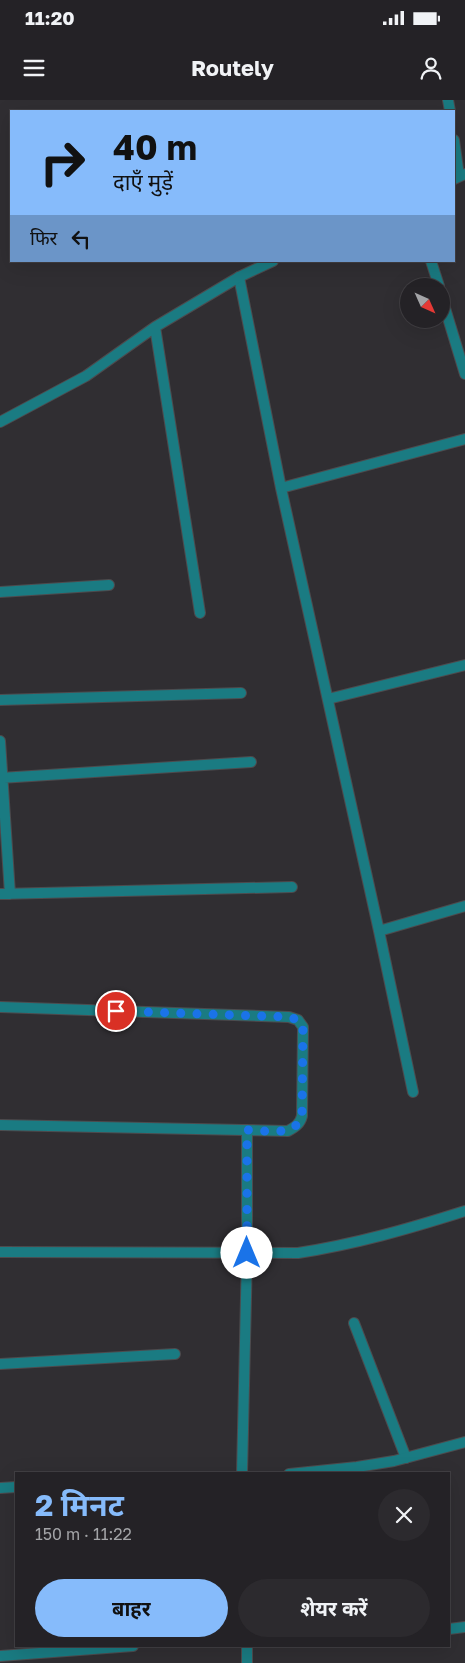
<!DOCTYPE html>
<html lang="hi">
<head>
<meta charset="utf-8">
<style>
	:root { --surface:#242226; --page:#2c2a2e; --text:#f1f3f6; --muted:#a3a4a7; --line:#413f43; --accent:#86bbfb }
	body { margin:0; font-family:"Golos Text","Noto Sans Devanagari",sans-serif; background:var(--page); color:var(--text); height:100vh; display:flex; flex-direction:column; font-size:19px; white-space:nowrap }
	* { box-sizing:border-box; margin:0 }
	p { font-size:16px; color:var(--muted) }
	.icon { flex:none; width:28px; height:28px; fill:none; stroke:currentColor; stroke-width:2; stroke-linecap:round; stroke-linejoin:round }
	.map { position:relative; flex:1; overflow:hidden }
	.details { position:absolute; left:15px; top:1372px; width:435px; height:175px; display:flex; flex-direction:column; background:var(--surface); border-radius:0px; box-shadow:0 5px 20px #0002,0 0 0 1px var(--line) }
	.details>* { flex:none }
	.guide { position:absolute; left:10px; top:10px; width:445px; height:152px; border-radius:0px; box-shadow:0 5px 20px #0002,0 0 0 1px var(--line); background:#86bbfb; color:#111; overflow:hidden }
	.needle { width:32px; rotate:135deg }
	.tools { position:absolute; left:400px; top:178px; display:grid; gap:10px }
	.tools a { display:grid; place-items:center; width:50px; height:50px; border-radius:50%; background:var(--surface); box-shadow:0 5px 20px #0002,0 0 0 1px var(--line); font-size:25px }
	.pin { position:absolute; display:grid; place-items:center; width:42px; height:42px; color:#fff; margin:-21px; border:2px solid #fff; border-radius:50%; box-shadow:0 1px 5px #0007 }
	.me { position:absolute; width:55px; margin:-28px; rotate:0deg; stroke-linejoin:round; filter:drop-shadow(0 0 4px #0008) }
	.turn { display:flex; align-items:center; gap:18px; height:105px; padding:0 20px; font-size:22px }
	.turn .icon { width:65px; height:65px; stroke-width:2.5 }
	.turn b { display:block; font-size:35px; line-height:42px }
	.then { display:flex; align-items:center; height:48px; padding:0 20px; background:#0003; gap:10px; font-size:19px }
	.round { display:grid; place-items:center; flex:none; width:52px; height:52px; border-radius:26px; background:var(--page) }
	.overview { display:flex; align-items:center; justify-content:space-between; height:85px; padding:0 20px }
	h1 { font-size:30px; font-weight:700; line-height:38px; color:var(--accent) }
	.primary-button { display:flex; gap:10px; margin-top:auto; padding:10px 20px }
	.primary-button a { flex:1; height:58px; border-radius:30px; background:var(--accent); color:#111; font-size:20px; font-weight:700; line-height:58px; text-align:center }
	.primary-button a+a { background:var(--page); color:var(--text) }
	.status { display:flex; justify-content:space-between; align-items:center; height:35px; padding:0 25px; background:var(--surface); direction:ltr }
	.status svg { height:14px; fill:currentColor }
	header { display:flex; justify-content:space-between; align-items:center; height:65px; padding:0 20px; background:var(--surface); font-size:22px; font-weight:700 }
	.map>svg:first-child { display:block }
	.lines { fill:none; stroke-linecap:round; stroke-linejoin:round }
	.lane-casing { stroke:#4d4b4e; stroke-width:12 }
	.street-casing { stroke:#4d4b4e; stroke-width:12 }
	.lane { stroke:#1a7b82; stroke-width:10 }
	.street { stroke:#1a7b82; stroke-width:10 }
	.route { stroke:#1a73e8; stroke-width:9; stroke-dasharray:0 16.2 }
</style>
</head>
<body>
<div class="status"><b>11:20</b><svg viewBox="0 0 49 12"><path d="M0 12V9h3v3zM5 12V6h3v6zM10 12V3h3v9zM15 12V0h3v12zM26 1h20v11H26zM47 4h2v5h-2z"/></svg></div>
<header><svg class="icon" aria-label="menu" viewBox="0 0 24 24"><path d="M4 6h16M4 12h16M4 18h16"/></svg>Routely<svg class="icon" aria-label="person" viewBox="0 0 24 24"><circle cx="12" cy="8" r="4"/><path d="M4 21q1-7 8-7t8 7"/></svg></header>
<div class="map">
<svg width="465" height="1563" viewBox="0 0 465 1563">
	<rect width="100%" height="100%" fill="#302e32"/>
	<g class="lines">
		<g class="lane-casing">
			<path id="lane" d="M448 0 450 11
				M454 40 459 76
				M431 161 439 186
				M239 177 281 388 379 831 413 992
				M441 195 465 274
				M281 388 465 339
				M328 599 465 565
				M379 831 465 806
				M354 1223 406 1358"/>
		</g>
		<g class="street-casing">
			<path id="street" d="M454 79 465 74
				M155 227 200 513
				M0 322 86 276 155 227 239 177 273 161
				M0 492 109 485
				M0 600 241 593
				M0 641 10 794
				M0 678 251 662
				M0 794 292 787
				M0 907 289 917 298 920 303 927 302 1016C300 1024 295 1027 288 1031L0 1025
				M0 1152 298 1153C356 1144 408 1129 465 1111
				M0 1264 175 1254
				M242 1374 247 1153V1030
				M289 1374 357 1367 394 1361 465 1342
				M0 1388 16 1387
				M449 1529 465 1527
				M247 1546V1563
				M0 1556 133 1546"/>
		</g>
		<use href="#lane" class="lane"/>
		<use href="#street" class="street"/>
	</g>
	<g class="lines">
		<path class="route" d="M116 911 289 917 298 920 303 927 302 1016C295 1038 265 1030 247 1030V1153"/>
	</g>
</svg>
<div class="tools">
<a><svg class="needle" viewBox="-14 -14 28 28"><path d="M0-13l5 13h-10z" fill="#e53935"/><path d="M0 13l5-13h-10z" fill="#a3a4a7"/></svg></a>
</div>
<div class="pin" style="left:116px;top:911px;background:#d93025"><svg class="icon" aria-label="arrive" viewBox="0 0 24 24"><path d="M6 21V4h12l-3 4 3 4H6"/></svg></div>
<svg class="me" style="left:247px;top:1153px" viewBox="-20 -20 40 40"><circle r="19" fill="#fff"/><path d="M0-13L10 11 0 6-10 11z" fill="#1a73e8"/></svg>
<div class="guide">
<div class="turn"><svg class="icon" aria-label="right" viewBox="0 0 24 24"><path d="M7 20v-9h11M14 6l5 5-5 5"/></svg><div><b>40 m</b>दाएँ मुड़ें</div></div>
<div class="then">फिर<svg class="icon" aria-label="left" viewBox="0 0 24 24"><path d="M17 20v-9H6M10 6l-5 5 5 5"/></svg></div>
</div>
<section class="details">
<div class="overview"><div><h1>2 मिनट</h1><p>150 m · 11:22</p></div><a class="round"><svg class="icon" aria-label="close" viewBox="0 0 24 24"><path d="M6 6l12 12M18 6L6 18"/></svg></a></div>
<div class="primary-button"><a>बाहर</a><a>शेयर करें</a></div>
</section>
</div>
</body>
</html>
